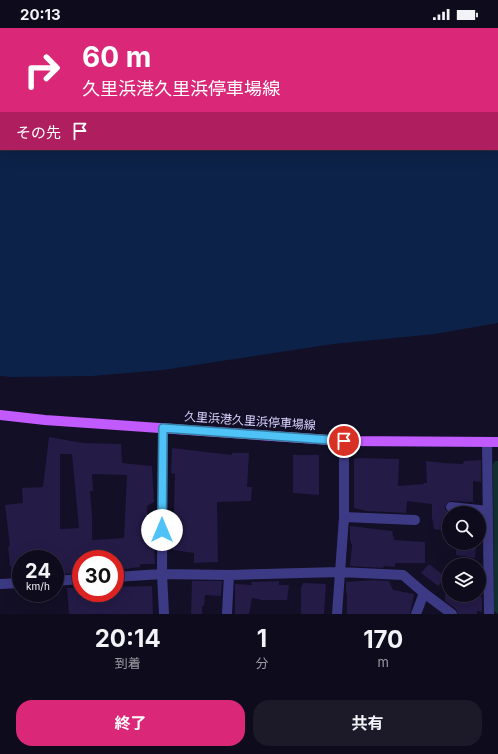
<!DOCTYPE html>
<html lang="ja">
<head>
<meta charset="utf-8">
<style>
	:root { --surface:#0e0b1c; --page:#1c1929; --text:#f1f3f6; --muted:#9b9ba3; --line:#2e2b3b; --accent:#db2777 }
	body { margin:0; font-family:Inter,"Noto Sans JP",sans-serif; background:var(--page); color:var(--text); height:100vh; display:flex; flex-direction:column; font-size:15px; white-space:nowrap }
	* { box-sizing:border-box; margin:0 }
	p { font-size:13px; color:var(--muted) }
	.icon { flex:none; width:22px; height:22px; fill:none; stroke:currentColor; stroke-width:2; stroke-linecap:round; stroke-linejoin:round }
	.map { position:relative; height:586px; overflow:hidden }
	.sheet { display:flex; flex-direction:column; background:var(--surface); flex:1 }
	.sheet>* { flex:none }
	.banner { position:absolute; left:0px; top:0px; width:498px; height:122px; box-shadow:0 4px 16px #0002,0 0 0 1px var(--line); background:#db2777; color:#fff; overflow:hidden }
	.tools { position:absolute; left:442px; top:478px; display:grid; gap:8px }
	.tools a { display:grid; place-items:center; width:44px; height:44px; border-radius:50%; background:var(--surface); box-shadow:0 4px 16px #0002,0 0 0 1px var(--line); font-size:20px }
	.speed { position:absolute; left:12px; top:522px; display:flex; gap:8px; font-size:20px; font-weight:700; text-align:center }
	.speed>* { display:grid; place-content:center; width:52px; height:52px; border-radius:50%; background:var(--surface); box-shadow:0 4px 16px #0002,0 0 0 1px var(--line); line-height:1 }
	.speed small { font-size:10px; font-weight:400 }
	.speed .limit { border:6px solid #d22; background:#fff; color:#111 }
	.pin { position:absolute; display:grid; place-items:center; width:34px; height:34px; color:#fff; margin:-17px; border:2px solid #fff; border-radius:50%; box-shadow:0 1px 4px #0007 }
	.me { position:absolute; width:44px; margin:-22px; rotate:0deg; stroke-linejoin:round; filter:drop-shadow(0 0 3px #0008) }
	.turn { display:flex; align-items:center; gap:14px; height:84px; padding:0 16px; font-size:18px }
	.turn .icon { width:52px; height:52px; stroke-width:2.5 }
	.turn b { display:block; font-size:28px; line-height:34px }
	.then { display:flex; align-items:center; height:38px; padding:0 16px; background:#0003; gap:8px; font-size:15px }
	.eta { display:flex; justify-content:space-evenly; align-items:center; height:68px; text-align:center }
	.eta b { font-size:24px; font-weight:700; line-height:28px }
	.action { display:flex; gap:8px; margin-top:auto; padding:8px 16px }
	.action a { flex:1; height:46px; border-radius:16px; background:var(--accent); color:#fff; font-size:16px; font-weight:700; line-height:46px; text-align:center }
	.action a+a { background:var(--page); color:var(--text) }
	.status { display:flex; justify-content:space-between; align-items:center; height:28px; padding:0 20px; background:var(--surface); direction:ltr }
	.status svg { height:11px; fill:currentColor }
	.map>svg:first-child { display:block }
	.green { fill:#12302f }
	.water { fill:#0c2248; fill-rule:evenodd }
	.building { fill:#241b47; fill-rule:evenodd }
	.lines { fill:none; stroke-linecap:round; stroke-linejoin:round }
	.minor { stroke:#3d3a85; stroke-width:10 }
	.major { stroke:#c25bff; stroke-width:10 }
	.route-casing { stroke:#337fa1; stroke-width:10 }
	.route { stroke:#4fc3f7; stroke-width:7 }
	.labels { text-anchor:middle; stroke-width:4; stroke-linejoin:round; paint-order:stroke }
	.street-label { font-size:12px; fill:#d9d4ff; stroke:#130f26 }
</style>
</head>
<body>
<div class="status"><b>20:13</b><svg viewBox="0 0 49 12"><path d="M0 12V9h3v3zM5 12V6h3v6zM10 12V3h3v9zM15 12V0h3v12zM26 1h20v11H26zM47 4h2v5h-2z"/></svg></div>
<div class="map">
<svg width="498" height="586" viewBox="0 0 498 586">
	<rect width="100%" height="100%" fill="#130f26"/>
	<path class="green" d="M495 433H498V586L494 583 493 436Z"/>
	<path class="water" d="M0 0H498V295L435 306 333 316 163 342 92 348 12 349 0 348ZM1 1H497V121H1Z"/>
	<path class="building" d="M49 409 83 415 121 416 122 435 152 438 154 474 147 478 149 514H154L155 536H140V539L117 542V531H81V545L55 546V531H21V548H11V538H10L8 519 10 518 5 477 23 475 22 460 43 459ZM60 426H72L79 500 60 501ZM92 446 127 447 124 510 92 512V488L90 463H93Z
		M172 420 232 427V425H249L247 459H252L251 473 217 474 218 534 194 535V525L173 522 175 446 171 445Z
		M293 427H319V467L293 465Z
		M359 430 399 431 398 458 424 456V455H427L426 433 444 435 463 436 464 433 481 432V454L473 453V474L451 473 446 476 445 481 449 485H447L449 503 434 501 432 490V476L407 473 406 485 366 483 354 480V431Z
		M350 498 392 503 394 512 425 514V535H395V539L383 538 384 540 350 538 352 518 350 511Z
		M476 518 475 530 456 527V519Z
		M429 536 446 549 438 558 421 545Z
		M373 552 389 553 393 562 414 566 410 586H347V565H346V554Z
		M192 553H222L221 568 205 567 204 578H202V586H191Z
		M279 553V557H289L287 572H262L252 570 249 586H235V556L252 557 251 554Z
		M303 555 326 556 324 586H301V560Z
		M152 558 153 586H69L67 560H81V565H115V559Z
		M445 567H460V569H482V584L477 583V586H458L456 581 445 573Z"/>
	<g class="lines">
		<path class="minor" d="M163 400 162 546 164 586
			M487 415 489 586
			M451 479 488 483
			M344 489 415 492
			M115 549 162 546 229 547 339 544 403 547 424 565 452 586
			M55 553 81 551
			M0 556 21 555
			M227 585 229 547
			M337 586 344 489V413
			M416 586 424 565"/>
		<path class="major" d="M0 387 45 392 344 413 498 414"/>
	</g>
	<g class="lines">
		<g class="route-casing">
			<path id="route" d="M162 502 163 400 344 413"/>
		</g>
		<use href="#route" class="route"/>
	</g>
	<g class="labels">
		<g class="street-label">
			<text transform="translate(250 393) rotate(4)" y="4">久里浜港久里浜停車場線</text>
		</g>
	</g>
</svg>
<div class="tools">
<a><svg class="icon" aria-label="search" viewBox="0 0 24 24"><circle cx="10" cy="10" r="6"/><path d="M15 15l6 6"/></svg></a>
<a><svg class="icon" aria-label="layers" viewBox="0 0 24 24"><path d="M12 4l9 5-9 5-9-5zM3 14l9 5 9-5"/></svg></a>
</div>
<div class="speed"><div>24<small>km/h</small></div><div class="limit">30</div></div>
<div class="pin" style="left:344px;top:413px;background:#d93025"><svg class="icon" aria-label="arrive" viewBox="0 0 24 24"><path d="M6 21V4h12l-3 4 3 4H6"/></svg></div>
<svg class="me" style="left:162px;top:502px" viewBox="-20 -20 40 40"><circle r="19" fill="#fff"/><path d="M0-13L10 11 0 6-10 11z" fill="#4fc3f7"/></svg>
<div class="banner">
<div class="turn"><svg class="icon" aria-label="right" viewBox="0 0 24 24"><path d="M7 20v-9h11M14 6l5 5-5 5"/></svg><div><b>60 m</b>久里浜港久里浜停車場線</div></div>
<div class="then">その先<svg class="icon" aria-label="arrive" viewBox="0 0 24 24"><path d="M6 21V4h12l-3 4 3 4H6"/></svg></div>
</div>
</div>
<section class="sheet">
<div class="eta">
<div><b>20:14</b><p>到着</p></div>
<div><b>1</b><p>分</p></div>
<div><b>170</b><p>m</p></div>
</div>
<div class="action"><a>終了</a><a>共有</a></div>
</section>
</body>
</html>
